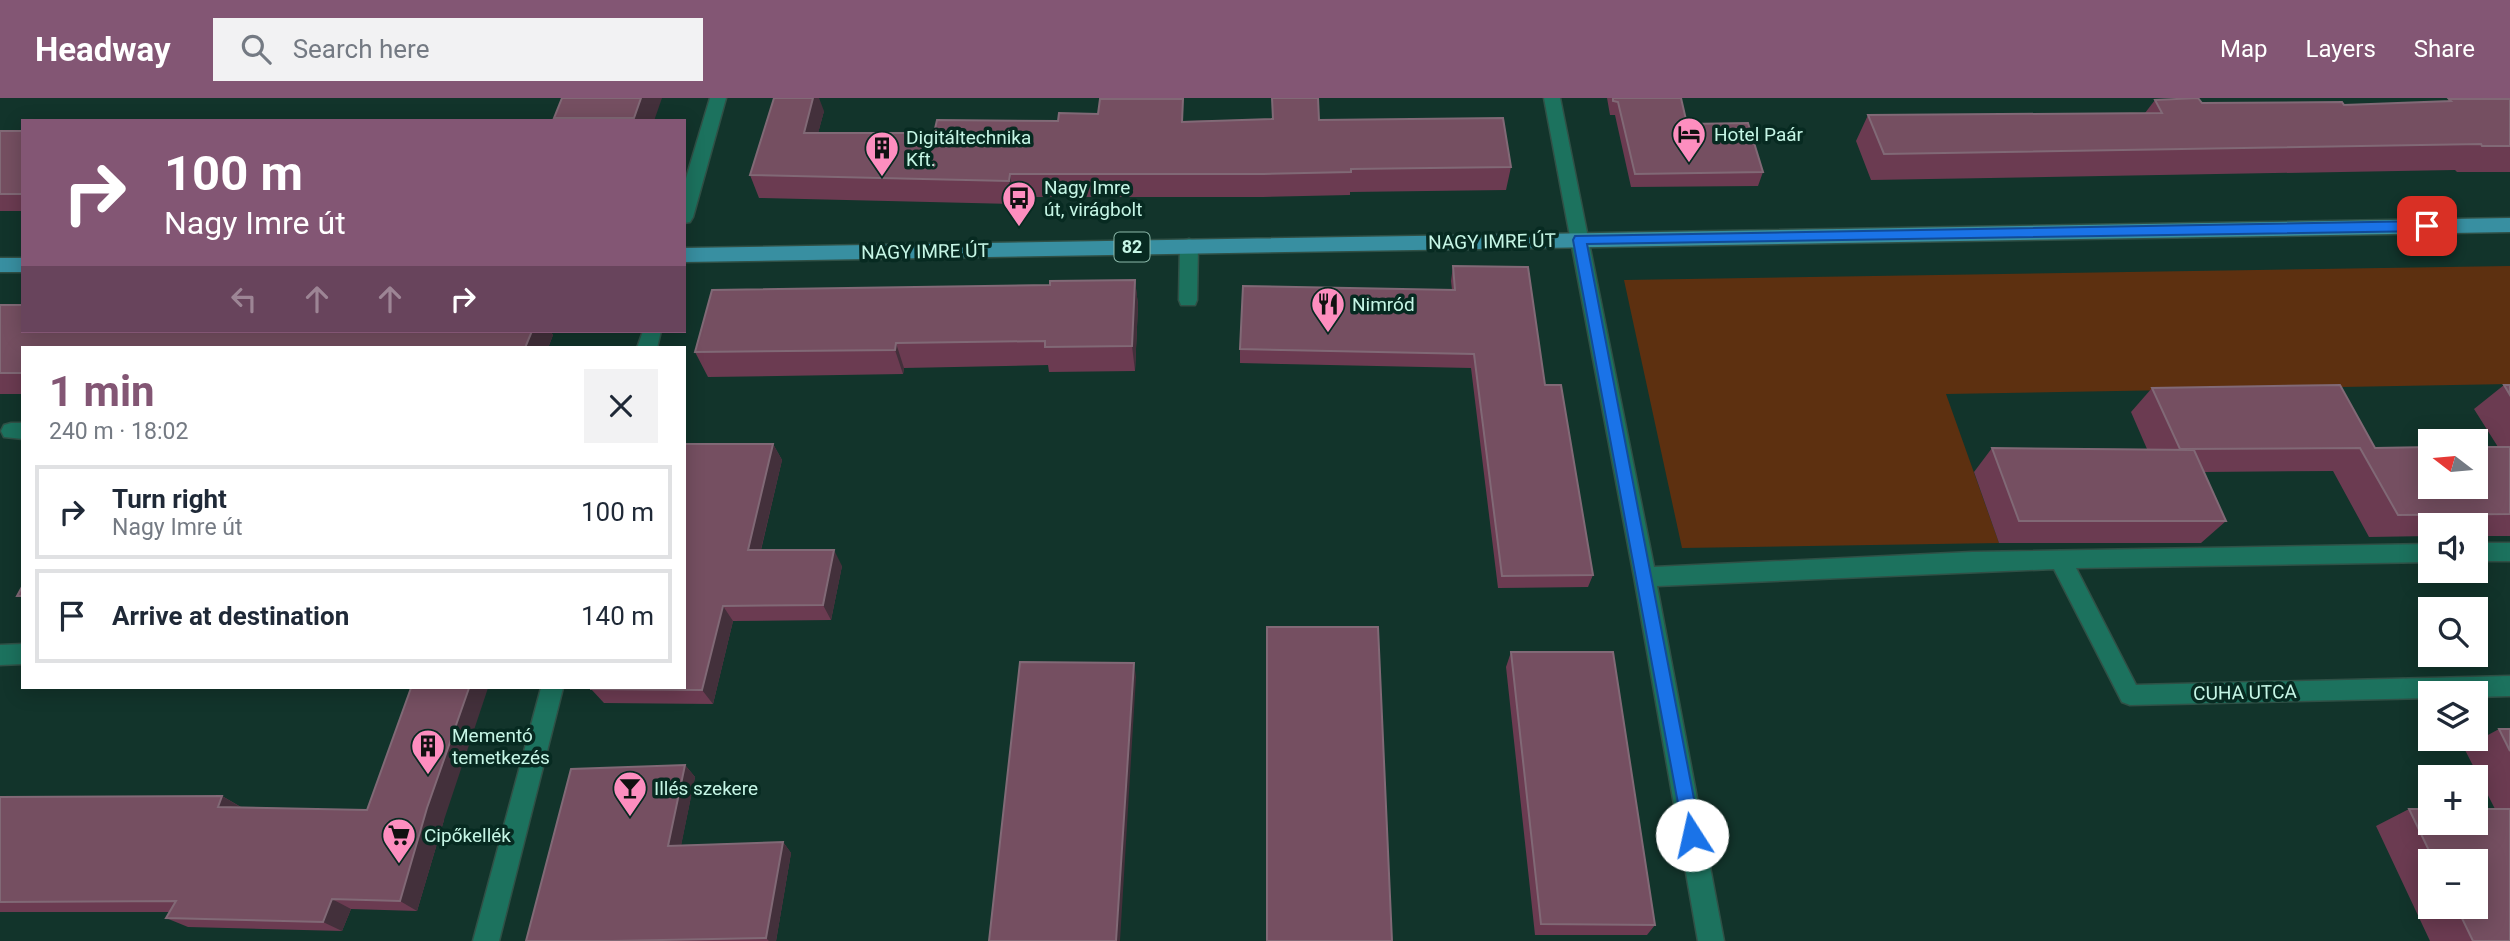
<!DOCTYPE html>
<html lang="en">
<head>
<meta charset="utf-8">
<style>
	:root { --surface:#fff; --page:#f2f2f3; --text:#1f2937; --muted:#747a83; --line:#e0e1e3; --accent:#835674 }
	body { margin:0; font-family:Roboto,sans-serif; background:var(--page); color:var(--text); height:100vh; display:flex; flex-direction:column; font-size:26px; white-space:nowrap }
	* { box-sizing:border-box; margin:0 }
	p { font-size:23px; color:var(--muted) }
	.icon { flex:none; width:38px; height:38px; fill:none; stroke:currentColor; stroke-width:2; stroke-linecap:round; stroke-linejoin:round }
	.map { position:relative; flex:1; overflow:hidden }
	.panel { position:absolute; left:21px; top:248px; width:665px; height:343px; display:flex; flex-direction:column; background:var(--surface); border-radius:0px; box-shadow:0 4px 18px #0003 }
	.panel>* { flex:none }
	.top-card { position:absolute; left:21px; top:21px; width:665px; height:214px; border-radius:0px; box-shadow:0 4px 18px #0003; background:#835674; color:#fff; overflow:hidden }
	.needle { width:46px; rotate:286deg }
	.buttons { position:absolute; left:2418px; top:331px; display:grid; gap:14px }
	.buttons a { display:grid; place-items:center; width:70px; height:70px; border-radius:0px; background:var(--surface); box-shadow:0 4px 18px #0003; font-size:35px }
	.pin { position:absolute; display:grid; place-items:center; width:60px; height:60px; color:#fff; margin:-30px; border-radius:14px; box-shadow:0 4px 10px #0006 }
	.me { position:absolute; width:77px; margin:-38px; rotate:350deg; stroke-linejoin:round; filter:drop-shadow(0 0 5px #0008) }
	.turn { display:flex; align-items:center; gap:24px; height:147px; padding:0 28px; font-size:32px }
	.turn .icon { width:91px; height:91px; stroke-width:2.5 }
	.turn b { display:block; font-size:49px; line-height:60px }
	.lanes { display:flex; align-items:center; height:66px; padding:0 28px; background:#0003; justify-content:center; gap:35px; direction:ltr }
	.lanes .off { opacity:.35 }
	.round { display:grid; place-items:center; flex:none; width:74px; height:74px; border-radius:0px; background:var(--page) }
	.overview { display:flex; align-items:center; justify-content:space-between; height:119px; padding:0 28px }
	h1 { font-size:42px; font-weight:700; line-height:52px; color:var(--accent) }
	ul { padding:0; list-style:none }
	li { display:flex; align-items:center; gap:21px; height:94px; margin:0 14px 10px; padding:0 14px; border:4px solid var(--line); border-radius:0px }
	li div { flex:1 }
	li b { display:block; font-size:26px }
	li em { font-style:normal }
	header { display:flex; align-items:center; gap:42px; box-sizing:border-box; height:98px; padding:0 35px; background:var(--accent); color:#fff }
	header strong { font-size:33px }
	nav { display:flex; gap:38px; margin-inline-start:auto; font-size:24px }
	.search { width:490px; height:63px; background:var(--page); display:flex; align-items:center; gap:18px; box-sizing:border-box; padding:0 24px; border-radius:0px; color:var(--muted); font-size:26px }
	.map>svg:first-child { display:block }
	.green { fill:#5d3010 }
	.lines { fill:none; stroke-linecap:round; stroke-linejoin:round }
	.service-casing { stroke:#305046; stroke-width:3 }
	.minor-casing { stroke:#305046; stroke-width:3 }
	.primary-casing { stroke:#305046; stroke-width:3 }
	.service { fill:#1c725e; fill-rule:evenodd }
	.minor { fill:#1c725e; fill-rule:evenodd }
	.primary { fill:#388fa1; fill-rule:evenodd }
	.wall { fill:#6b3b51; fill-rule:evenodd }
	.shaded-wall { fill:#43303b }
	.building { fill:#754f61; stroke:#816976; stroke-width:2 }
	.route { fill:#1a73e8; stroke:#114b97; stroke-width:2 }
	.labels { text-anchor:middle; stroke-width:7; stroke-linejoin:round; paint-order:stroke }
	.shield { fill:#072a21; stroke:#8db9ab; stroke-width:2 }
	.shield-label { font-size:18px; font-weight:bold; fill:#c6f6e6 }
	.poi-label { font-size:19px; fill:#c6f6e6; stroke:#072a21; text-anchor:start }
	.street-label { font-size:19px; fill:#c6f6e6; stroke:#072a21 }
</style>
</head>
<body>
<header>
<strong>Headway</strong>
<div class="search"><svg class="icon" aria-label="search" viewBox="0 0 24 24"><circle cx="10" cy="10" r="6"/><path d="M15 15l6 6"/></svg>Search here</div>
<nav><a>Map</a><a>Layers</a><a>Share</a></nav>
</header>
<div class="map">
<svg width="2510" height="843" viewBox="0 0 2510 843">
	<rect width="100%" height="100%" fill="#12342b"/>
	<path class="green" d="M2510 168V286L1946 296 1999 445 1682 450 1624 182Z"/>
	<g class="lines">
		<g class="service-casing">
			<path id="service" d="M1189 141 1195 143 1198 148 1197 202 1195 207H1181L1179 202 1180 148 1183 143Z
				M11 325H23V341L4 339 1 333 4 327Z
				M23 546V566L0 567V547Z"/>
		</g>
		<g class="minor-casing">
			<path id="minor" d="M710 0H726L693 119 690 124 684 125V87Z
				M1544 0H1560L1654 469 1972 454 2431 446V464L2076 470 2136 587 2510 578V598L2476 599V595H2431V600L2130 607 2122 604 2054 471 1657 488 1724 843H1698L1634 479Z
				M643 233H661L657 250H637Z
				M2476 445H2510V463H2476Z
				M541 590H563L499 843H473Z"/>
		</g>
		<g class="primary-casing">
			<path id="primary" d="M2510 120V134L684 164V150Z
				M0 160H23V174H0Z"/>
		</g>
		<use href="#service" class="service"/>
		<use href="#minor" class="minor"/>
		<use href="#primary" class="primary"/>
	</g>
	<path class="wall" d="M562 0 654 23H556L554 20Z
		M1272 0 1319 22 1511 69 1506 92 1350 94V97L1263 99H1014L1013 106 759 100 750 77 824 13 818 35H934L1058 23H1184L1272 21Z
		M1607 0H1681L1687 26 1763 74 1758 88 1631 89 1615 17H1610Z
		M2449 1H2510V74H2457L2455 72 1871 82 1856 43 1868 17 2145 15 2155 2 2202 5 2344 7 2447 3Z
		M0 33H23V113H0Z
		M1453 168 1545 287 1593 477 1588 489 1498 490 1471 270 1240 265V251L1452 192 1451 183Z
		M1135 182 1138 207 1135 273 1049 274 1048 267 904 270 903 276 708 279 695 254 1050 187Z
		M0 207 23 233H550L553 237 548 250H23V296H0Z
		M2504 287H2510V438H2476V427H2431V438L2369 439 2333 373 2204 374 2226 423 2201 445H1999L1974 374 1992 350 2147 351 2131 314 2152 290 2375 350 2498 349 2474 311Z
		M773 346 782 362 761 452 842 468 831 522 733 523 713 606 604 605 591 591Z
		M1511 554 1655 827 1647 837H1535L1506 569Z
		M2499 631H2510V843H2430L2376 728 2409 711H2495L2464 650ZM2431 763H2476V808H2431Z
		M685 667 695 679 681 747 783 744 791 755 776 843H526Z
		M222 698 241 709 367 712 444 722 417 813 351 811 342 833 188 829 166 820 170 814H0V699Z"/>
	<path class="shaded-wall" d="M641 0H662L654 23H635L634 20Z
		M813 0H819L824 13 812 58 804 35Z
		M1010 76 1014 99 1013 106 1009 83Z
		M1135 182 1138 207 1135 273 1132 248Z
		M532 233H550L553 237 548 250H525Z
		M896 245 904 270 903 276 895 252Z
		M773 346 782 362 757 468 748 452Z
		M834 452 842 468 831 522 823 507Z
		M723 508 733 523 713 606 702 592Z
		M1134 565 1136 579 1120 843H1116Z
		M469 590H488L444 722 417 813 400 803 427 710Z
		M685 667 695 679 679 758 668 748Z
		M222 698 242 710 218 709Z
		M783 744 791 755 776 843H769L766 840Z
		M332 801 351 811 342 833 323 824Z"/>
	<path class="building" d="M562 0H641L634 20H554Z
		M774 0H813L804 35H934L937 22 1058 23 1059 15 1098 16 1100 1H1183L1182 24 1273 21 1272 0H1318L1319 22 1503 20 1511 69 1351 71V74L1264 76H1010L1009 83 750 77Z
		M1613 0H1681L1687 26 1748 25 1763 74 1635 76 1618 4 1613 3Z
		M2198 0 2202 5 2342 4 2344 7 2451 3 2449 1H2510V48H2482L2481 46 1884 56 1868 17 2162 15 2155 2Z
		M0 33H23V96H0Z
		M1453 168 1528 169 1545 287H1561L1593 477 1502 478 1474 256 1240 251 1243 188 1455 192Z
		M1135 182 1132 248 1045 249V243L896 245 895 252 695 254 712 192 1050 187V183Z
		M0 207H23V233H532L525 250H23V275H0Z
		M2340 287 2375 350 2431 349V388H2476V349H2510V416L2398 417 2360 350 2180 351 2152 290Z
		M2504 287H2510V297Z
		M684 346H773L748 452H834L823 507 723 508 702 592 591 591V590H684Z
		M1992 350 2194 352 2226 423H2019Z
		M23 487V498H17Z
		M1267 529H1378L1392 843H1267Z
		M1511 554H1613L1655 827 1541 826Z
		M1020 564 1134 565 1116 843H989Z
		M411 590H469L427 710 400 803 332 801 323 824 166 820 176 803 0 804V699L222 698 218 709 367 712Z
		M2499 631H2510V653Z
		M685 667 668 748 783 744 766 840 611 843H526L571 671Z
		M2409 711H2431V724H2476V711H2510V843H2473L2456 808H2476V763H2434Z"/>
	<path class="route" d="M2427 123 2434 128 2427 133 1587 146 1701 737 1698 743 1692 746 1685 743 1573 142 1575 138Z"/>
	<defs>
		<g id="hotel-pin" transform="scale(1.75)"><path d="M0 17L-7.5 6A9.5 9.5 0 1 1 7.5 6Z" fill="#fd8ebf" stroke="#072a21"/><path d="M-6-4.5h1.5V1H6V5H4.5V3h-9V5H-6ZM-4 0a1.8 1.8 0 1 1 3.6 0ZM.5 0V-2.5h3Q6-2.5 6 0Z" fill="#111"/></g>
		<g id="building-pin" transform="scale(1.75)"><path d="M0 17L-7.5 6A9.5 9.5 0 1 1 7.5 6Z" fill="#fd8ebf" stroke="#072a21"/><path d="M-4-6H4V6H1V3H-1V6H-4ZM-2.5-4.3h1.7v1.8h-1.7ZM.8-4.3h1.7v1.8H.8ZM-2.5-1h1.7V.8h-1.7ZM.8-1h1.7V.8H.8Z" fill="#111"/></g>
		<g id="bus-pin" transform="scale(1.75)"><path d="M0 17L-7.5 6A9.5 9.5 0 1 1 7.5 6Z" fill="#fd8ebf" stroke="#072a21"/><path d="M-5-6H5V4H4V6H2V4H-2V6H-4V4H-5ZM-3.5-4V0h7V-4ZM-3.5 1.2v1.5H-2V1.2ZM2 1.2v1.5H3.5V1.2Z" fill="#111"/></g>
		<g id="restaurant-pin" transform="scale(1.75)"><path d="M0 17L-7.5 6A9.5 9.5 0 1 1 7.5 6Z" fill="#fd8ebf" stroke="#072a21"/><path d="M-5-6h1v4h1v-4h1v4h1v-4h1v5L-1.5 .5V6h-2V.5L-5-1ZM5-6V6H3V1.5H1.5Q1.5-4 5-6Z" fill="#111"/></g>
		<g id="bar-pin" transform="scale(1.75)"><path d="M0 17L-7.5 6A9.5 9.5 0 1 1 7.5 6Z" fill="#fd8ebf" stroke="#072a21"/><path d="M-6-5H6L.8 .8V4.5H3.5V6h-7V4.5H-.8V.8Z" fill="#111"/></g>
		<g id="supermarket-pin" transform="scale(1.75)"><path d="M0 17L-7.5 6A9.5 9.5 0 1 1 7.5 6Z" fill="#fd8ebf" stroke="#072a21"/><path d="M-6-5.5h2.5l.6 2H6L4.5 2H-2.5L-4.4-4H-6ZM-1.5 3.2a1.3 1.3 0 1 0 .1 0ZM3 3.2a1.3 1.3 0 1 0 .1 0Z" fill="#111"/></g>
	</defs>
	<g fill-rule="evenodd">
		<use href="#hotel-pin" x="1689" y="36"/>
		<use href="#building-pin" x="882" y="50"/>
		<use href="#bus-pin" x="1019" y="100"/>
		<use href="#restaurant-pin" x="1328" y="206"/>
		<use href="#building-pin" x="428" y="648"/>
		<use href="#bar-pin" x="630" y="690"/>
		<use href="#supermarket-pin" x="399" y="737"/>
	</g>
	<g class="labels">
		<rect class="shield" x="1114.5" y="134.5" width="35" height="29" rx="5"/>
		<g class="shield-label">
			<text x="1132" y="155">82</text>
		</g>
		<g class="poi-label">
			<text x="1714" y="43">Hotel Paár</text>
			<text x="906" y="46">Digitáltechnika<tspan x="906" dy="22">Kft.</tspan></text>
			<text x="1044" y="96">Nagy Imre<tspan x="1044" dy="22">út, virágbolt</tspan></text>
			<text x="1352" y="213">Nimród</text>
			<text x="452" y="644">Mementó<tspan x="452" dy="22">temetkezés</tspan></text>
			<text x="654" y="697">Illés szekere</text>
			<text x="424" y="744">Cipőkellék</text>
		</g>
		<g class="street-label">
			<text transform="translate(1492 143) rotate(-1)" y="7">NAGY IMRE ÚT</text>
			<text transform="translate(925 153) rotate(-1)" y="7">NAGY IMRE ÚT</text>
			<text transform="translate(2245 594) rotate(-1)" y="7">CUHA UTCA</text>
		</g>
	</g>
</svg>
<div class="buttons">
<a><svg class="needle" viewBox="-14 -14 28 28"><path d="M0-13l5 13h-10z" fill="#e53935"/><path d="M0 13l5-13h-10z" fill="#747a83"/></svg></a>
<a><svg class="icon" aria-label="sound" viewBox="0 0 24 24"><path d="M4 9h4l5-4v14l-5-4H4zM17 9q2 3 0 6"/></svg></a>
<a><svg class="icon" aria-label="search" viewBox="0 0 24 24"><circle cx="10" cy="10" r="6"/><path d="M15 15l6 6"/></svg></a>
<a><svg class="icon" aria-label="layers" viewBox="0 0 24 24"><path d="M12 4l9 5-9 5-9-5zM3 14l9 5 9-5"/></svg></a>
<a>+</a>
<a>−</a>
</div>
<div class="pin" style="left:2427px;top:128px;background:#d93025"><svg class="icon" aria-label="arrive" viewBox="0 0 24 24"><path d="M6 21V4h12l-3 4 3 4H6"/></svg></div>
<svg class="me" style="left:1692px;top:737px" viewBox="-20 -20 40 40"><circle r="19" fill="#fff"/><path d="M0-13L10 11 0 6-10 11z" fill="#1a73e8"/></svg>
<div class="top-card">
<div class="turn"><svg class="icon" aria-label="right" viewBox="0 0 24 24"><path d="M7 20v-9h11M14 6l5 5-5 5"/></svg><div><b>100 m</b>Nagy Imre út</div></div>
<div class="lanes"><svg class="icon off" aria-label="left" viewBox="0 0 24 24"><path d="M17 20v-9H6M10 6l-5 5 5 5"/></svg><svg class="icon off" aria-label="ahead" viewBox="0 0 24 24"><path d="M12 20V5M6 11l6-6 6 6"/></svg><svg class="icon off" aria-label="ahead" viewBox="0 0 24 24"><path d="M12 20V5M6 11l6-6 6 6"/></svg><svg class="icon" aria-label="right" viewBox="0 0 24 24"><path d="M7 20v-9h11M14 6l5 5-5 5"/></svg></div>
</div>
<section class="panel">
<div class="overview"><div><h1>1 min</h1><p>240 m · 18:02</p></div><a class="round"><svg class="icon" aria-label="close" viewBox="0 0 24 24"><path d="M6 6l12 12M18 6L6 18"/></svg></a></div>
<ul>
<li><svg class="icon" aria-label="right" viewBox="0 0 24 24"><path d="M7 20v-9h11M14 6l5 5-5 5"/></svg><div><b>Turn right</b><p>Nagy Imre út</p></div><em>100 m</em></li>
<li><svg class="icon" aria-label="arrive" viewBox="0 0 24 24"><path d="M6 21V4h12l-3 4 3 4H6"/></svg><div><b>Arrive at destination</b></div><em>140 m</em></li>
</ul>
</section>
</div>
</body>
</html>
